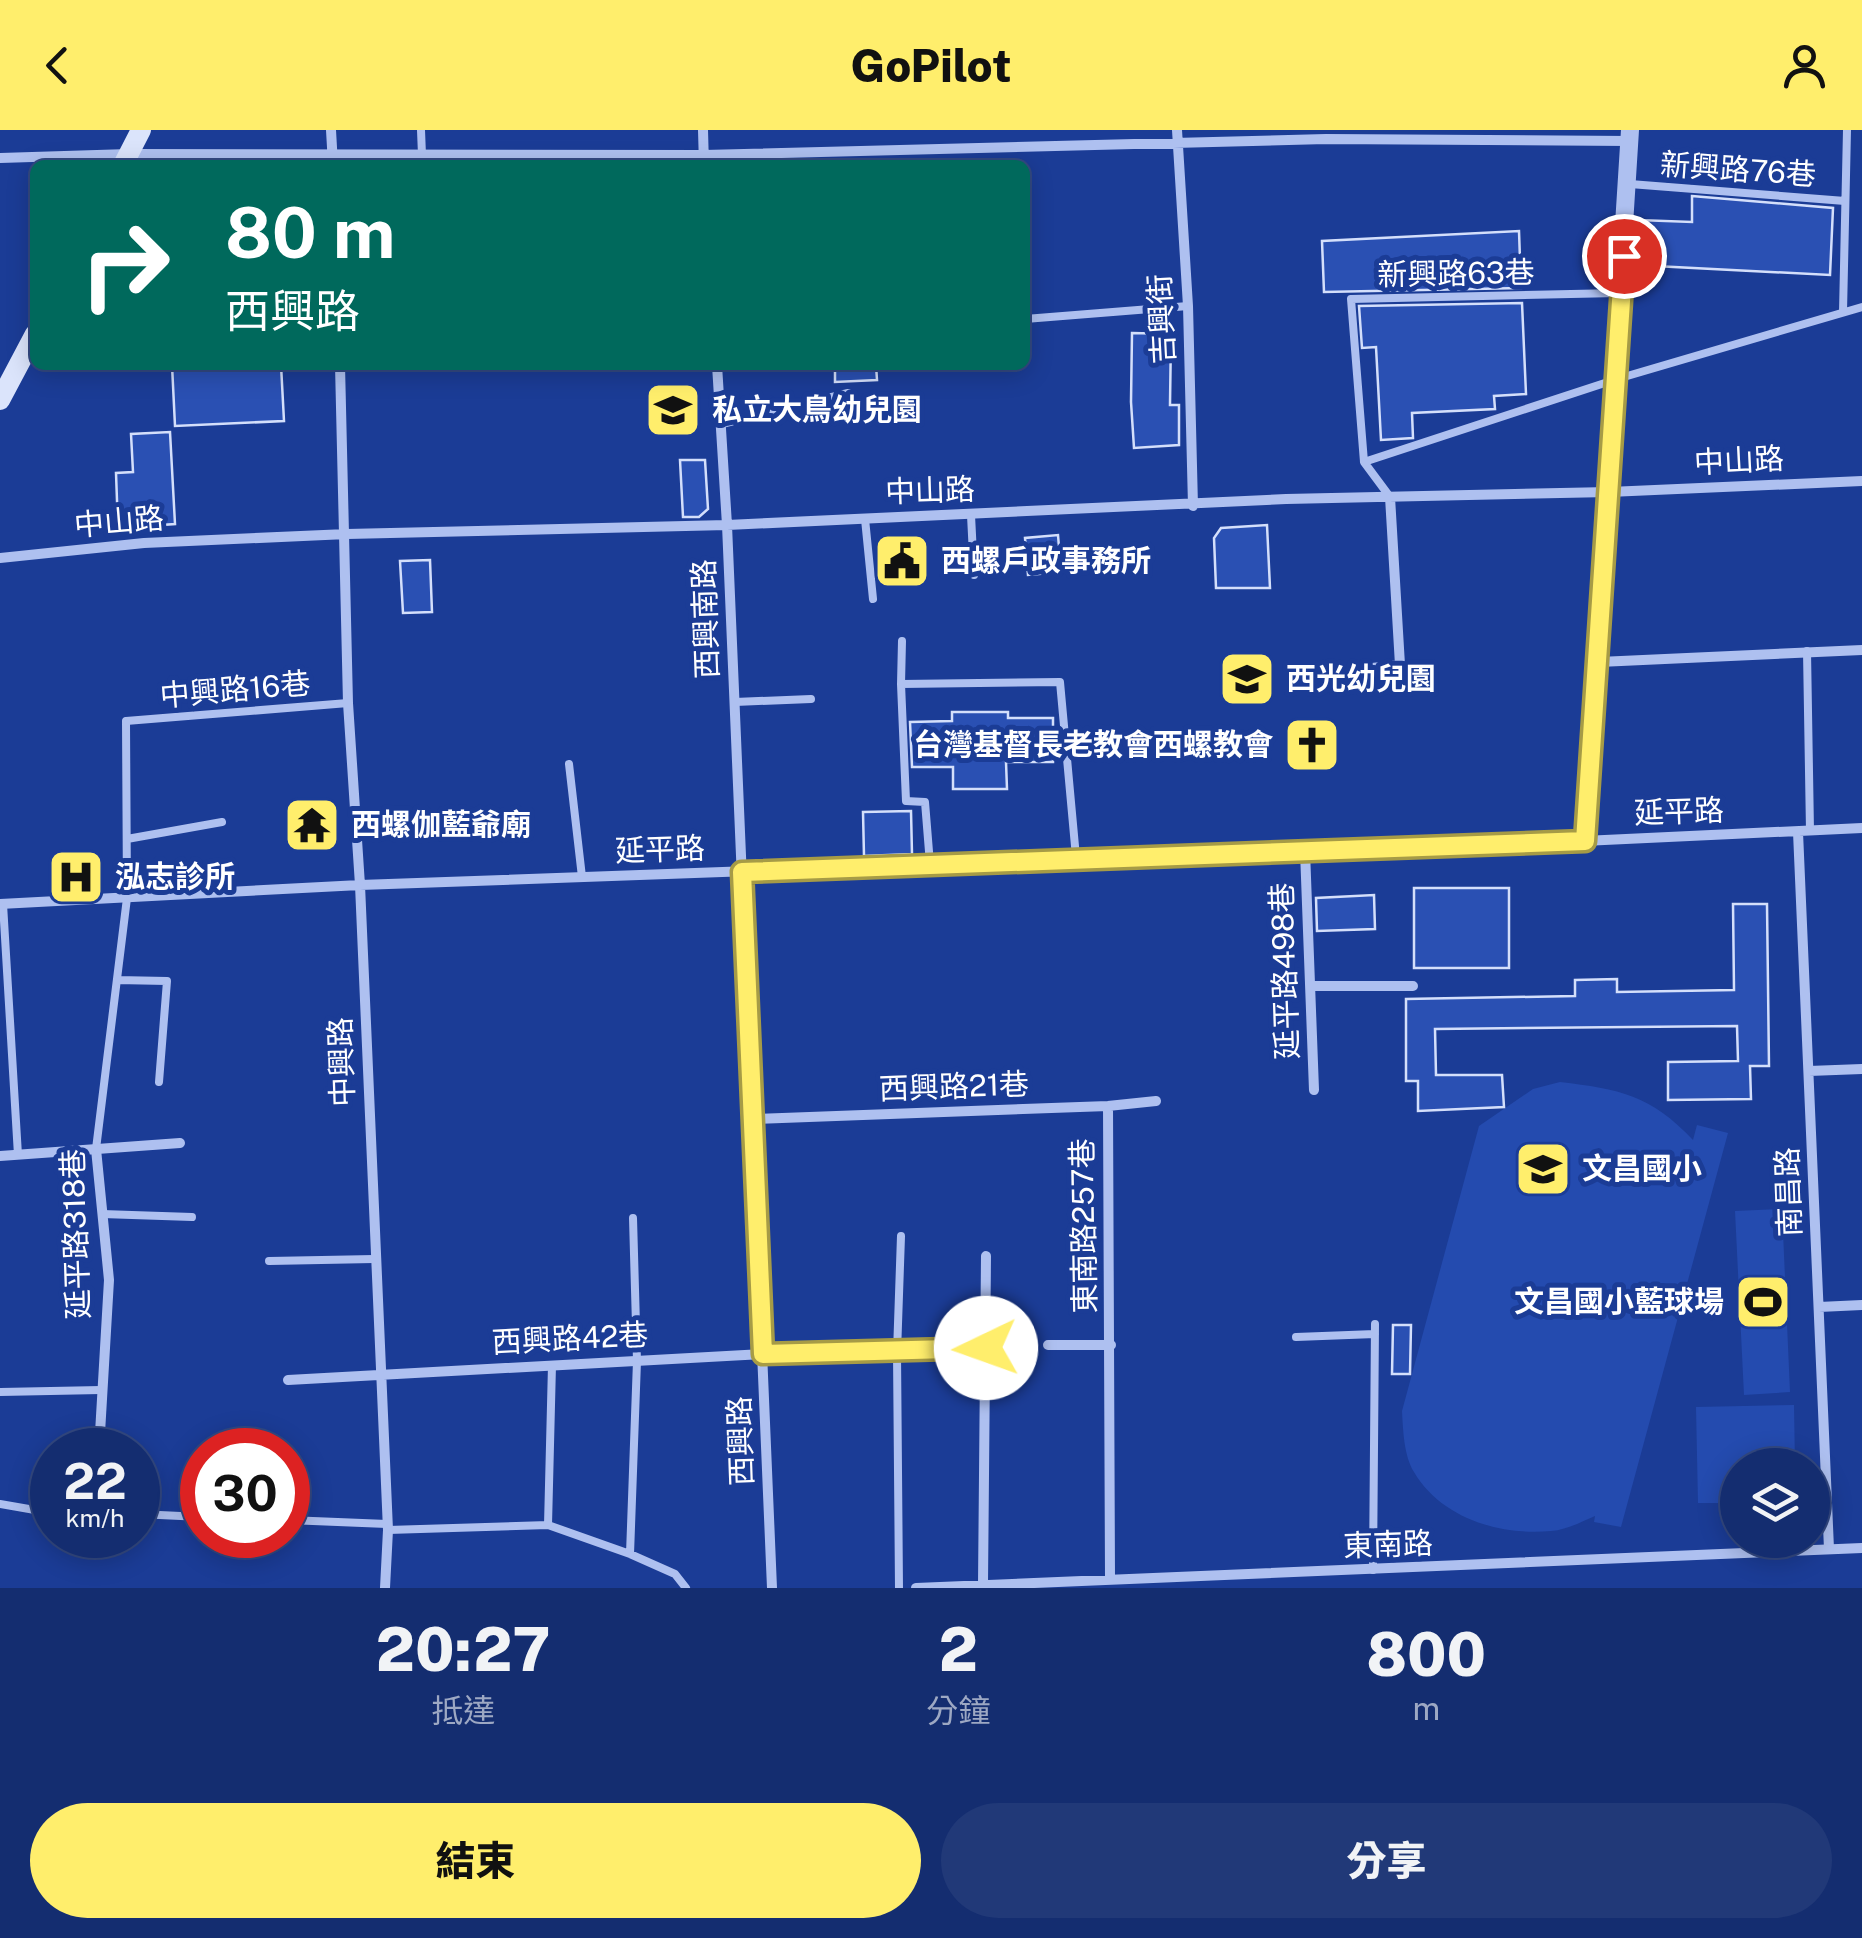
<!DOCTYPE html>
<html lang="zh-TW">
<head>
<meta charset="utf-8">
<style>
	:root { --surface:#142d70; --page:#213978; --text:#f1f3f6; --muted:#9da8c3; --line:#334983; --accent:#ffee6c }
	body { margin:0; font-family:"Public Sans","Noto Sans TC",sans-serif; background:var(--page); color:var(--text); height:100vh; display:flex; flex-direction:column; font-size:38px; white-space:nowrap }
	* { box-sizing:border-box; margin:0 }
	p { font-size:32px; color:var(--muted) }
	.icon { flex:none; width:55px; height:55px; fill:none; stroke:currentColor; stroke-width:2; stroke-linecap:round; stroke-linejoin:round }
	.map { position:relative; height:1458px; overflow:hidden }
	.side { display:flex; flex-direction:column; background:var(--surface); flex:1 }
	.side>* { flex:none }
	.guide { position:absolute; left:30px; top:30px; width:1000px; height:210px; border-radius:15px; box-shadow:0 5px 25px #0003,0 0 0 2px var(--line); background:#00695c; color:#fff; overflow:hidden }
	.tools { position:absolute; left:1720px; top:1318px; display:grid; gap:20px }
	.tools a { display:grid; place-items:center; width:110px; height:110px; border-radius:50%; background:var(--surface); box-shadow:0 5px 25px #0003,0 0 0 2px var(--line); font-size:50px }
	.speed { position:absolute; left:30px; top:1298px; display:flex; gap:20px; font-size:50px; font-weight:700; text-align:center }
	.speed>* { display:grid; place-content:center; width:130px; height:130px; border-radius:50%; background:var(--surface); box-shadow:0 5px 25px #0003,0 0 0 2px var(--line); line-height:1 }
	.speed small { font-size:25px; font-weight:400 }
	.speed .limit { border:15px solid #d22; background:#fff; color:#111 }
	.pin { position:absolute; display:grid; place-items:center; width:85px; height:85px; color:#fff; margin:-42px; border:5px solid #fff; border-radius:50%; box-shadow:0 2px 10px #0007 }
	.me { position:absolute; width:110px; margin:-55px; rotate:267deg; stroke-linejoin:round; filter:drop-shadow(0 0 8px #0008) }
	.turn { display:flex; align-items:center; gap:35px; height:210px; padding:0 30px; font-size:45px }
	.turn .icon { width:130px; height:130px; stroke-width:2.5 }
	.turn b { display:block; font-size:70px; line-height:85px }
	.eta { display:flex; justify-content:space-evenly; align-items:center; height:170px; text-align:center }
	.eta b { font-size:60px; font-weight:800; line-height:70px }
	.cta { display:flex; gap:20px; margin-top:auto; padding:20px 30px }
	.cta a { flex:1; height:115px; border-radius:60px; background:var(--accent); color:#111; font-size:40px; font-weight:800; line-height:115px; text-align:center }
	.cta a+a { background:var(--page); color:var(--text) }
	header { display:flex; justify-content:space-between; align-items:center; height:130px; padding:0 30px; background:var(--accent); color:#111; font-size:45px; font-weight:800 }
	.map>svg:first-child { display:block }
	.green { fill:#244baf }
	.building { fill:#2a50b3; stroke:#d4dffb; stroke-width:2.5 }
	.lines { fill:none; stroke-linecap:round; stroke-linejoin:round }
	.service { stroke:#aec0f0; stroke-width:8 }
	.minor { stroke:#aec0f0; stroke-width:10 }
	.tertiary { stroke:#aec0f0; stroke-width:18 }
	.secondary { stroke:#dbe4fb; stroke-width:20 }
	.route-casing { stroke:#a69b46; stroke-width:25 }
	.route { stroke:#ffee6c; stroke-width:18 }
	.labels { text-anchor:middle; stroke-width:10; stroke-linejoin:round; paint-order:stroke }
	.street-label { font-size:30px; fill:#fff; stroke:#1b3c96 }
	.poi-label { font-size:30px; font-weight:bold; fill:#fff; stroke:#1b3c96; text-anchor:start }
</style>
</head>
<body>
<header><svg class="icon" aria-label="back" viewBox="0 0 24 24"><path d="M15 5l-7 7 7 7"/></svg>GoPilot<svg class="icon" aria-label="person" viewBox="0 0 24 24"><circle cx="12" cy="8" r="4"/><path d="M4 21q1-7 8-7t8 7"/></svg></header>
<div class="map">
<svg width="1862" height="1458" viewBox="0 0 1862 1458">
	<rect width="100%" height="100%" fill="#1b3c96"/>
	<path class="green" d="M1560 952C1619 959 1651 965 1693 1010L1697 995 1728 1003 1621 1397 1594 1392 1595 1386C1581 1392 1566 1400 1551 1401 1500 1406 1441 1388 1414 1342 1404 1326 1403 1300 1402 1281L1479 996 1533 959Z
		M1782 1079 1790 1262 1744 1265 1735 1081Z
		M1794 1275 1795 1335H1738L1737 1373H1698L1696 1277Z"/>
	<path class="building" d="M1692 66 1833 78 1830 145 1636 135 1638 90 1692 92Z
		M1519 101 1521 158 1324 162 1322 111Z
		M1522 173 1526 264 1494 266 1495 279 1412 283 1413 308 1381 310 1376 217 1362 218 1359 176Z
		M1132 203 1171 204 1170 275H1179V315L1134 318 1131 272Z
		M172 235H281L284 291 175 296Z
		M835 235H876L877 250 835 252Z
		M170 302 175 394 118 398 116 343 133 342 131 304Z
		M680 330H705L708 379 699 387H683Z
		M1267 395 1270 458H1216L1214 408 1221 398Z
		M1058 405 1061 442 1028 445 1025 408Z
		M430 430 432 482 403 483 400 431Z
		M952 582H1008V588H1053V632H1006L1007 659H953V637H912L910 592 952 591Z
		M911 681 912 724 864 726 863 682Z
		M335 683 337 700 290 707 287 689Z
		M1414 758H1509V838H1414Z
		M1374 765 1375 799 1317 801 1316 768Z
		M1733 774H1767L1769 936H1750L1751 969 1668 970V932L1738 931 1737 896 1435 899 1436 945H1502L1504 977 1418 981V951H1406V869L1575 866V850L1617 849V862L1734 860Z
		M1393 1195H1411L1410 1244H1392Z"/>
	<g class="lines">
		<path class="service" d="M421 0 422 25
			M1630 54 1845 71
			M1843 182 1847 0
			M1025 189 1188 176
			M722 294 848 263
			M1364 332 1617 249 1862 177
			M1390 367 1364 332 1351 169 1618 163
			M971 385 974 445
			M865 389 873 469
			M1807 521 1810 701
			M901 554 902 511
			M735 572 811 569
			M569 634 582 747
			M127 709 222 692
			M930 734 925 672 906 671 901 554 1060 552 1076 727
			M3 774 18 1025
			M117 850 167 851 159 952
			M96 1019 127 768 126 591 348 573
			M102 1084 192 1087
			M269 1131 374 1129
			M1296 1207 1375 1204
			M0 1262 101 1260
			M0 1374 52 1383
			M138 1384 202 1387
			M288 1390 387 1394
			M548 1395 552 1235
			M388 1400 548 1395 630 1424 675 1444 686 1458
			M630 1424 637 1231 633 1088
			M1373 1440 1375 1194
			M899 1458 897 1223 901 1106"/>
		<path class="minor" d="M331 0 333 35
			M703 0 704 35
			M1177 0 1188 176 1193 376
			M0 28 129 24 704 25 1326 9 1630 11
			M340 235 348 573 360 755 388 1400 385 1458
			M717 235 727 395 772 1458
			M0 428 144 413 347 404 727 395 1286 369 1609 362 1862 351
			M1599 532 1862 520
			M1372 538 1400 535 1390 367
			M1798 702 1829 1419
			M1305 721 1314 960
			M0 774 360 755 1562 712 1862 698
			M1312 856H1413
			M1809 941 1862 939
			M1108 976 1110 1449
			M753 989 1108 976 1156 971
			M96 1019 109 1150 99 1320
			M0 1026 180 1013
			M1819 1177 1862 1175
			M1048 1215H1111
			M288 1250 763 1224 986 1218
			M983 1454 986 1126
			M916 1458 1862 1418"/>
		<path class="tertiary" d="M1585 711 1630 0"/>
		<path class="secondary" d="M123 35 141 0
			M0 270 35 204"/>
	</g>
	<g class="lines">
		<g class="route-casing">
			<path id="route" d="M986 1218 763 1224 742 742 1585 711 1624 126"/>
		</g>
		<use href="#route" class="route"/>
	</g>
	<defs>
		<g id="school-square" transform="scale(2.875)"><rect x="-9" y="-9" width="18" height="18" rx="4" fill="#ffee6c" stroke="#1b3c96"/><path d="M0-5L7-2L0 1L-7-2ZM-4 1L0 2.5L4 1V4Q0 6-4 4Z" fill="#111"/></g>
		<g id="civic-square" transform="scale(2.875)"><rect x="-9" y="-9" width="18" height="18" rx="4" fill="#ffee6c" stroke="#1b3c96"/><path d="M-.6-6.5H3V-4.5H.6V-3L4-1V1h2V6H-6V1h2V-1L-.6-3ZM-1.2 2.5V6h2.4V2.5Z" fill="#111"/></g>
		<g id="church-square" transform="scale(2.875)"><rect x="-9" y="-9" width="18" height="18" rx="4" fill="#ffee6c" stroke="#1b3c96"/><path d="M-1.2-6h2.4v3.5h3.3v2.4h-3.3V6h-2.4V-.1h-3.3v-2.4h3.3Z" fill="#111"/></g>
		<g id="temple-square" transform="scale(2.875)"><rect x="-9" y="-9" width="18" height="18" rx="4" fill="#ffee6c" stroke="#1b3c96"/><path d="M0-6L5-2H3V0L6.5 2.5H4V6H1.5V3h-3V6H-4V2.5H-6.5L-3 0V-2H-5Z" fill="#111"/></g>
		<g id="hospital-square" transform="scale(2.875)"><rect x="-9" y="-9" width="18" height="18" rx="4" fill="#ffee6c" stroke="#1b3c96"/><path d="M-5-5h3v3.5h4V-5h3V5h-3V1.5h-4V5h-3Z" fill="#111"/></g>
		<g id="stadium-square" transform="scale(2.875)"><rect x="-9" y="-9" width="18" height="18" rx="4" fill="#ffee6c" stroke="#1b3c96"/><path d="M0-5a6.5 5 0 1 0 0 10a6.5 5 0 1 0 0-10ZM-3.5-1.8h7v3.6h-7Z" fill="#111"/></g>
	</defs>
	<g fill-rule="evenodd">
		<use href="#school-square" x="673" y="280"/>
		<use href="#civic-square" x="902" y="431"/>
		<use href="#school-square" x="1247" y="549"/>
		<use href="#church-square" x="1312" y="615"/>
		<use href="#temple-square" x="312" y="695"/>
		<use href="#hospital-square" x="76" y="747"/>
		<use href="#school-square" x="1543" y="1039"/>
		<use href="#stadium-square" x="1763" y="1172"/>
	</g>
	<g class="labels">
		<g class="street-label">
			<text transform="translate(1738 40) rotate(4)" y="10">新興路76巷</text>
			<text transform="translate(1456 144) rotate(-1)" y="10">新興路63巷</text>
			<text transform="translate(1162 189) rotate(-93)" y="10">吉興街</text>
			<text transform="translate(1739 331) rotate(-3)" y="10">中山路</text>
			<text transform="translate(930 361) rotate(-2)" y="10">中山路</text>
			<text transform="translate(119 392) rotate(-5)" y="10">中山路</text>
			<text transform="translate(706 489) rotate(-92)" y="10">西興南路</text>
			<text transform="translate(235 560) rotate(-5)" y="10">中興路16巷</text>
			<text transform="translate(1679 682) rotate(-2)" y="10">延平路</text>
			<text transform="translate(660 720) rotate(-2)" y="10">延平路</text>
			<text transform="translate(1285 841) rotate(-92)" y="10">延平路498巷</text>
			<text transform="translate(342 932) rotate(-92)" y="10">中興路</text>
			<text transform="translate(954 957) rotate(-2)" y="10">西興路21巷</text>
			<text transform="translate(1789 1062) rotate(-92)" y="10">南昌路</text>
			<text transform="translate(1084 1096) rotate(-91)" y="10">東南路257巷</text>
			<text transform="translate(76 1104) rotate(-92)" y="10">延平路318巷</text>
			<text transform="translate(570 1209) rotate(-3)" y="10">西興路42巷</text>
			<text transform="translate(741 1311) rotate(-92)" y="10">西興路</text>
			<text transform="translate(1388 1415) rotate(-2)" y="10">東南路</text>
		</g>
		<g class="poi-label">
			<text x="712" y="290">私立大鳥幼兒園</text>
			<text x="941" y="441">西螺戶政事務所</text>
			<text x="1286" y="559">西光幼兒園</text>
			<text x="1273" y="625" text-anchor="end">台灣基督長老教會西螺教會</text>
			<text x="351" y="705">西螺伽藍爺廟</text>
			<text x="115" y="757">泓志診所</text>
			<text x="1582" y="1049">文昌國小</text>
			<text x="1724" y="1182" text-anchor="end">文昌國小藍球場</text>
		</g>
	</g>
</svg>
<div class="tools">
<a><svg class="icon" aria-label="layers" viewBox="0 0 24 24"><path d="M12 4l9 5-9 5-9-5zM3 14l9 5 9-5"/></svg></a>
</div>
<div class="speed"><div>22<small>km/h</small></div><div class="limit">30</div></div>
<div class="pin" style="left:1624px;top:126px;background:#d93025"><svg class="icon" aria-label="arrive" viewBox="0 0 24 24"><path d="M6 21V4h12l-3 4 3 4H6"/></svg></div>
<svg class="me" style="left:986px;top:1218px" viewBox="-20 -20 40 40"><circle r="19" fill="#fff"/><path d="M0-13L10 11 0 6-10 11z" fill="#ffee6c"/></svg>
<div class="guide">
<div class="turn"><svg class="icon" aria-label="right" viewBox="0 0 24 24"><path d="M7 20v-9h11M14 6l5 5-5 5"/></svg><div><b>80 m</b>西興路</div></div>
</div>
</div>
<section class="side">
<div class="eta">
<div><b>20:27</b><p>抵達</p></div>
<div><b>2</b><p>分鐘</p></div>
<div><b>800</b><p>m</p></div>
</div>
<div class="cta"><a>結束</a><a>分享</a></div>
</section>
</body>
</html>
